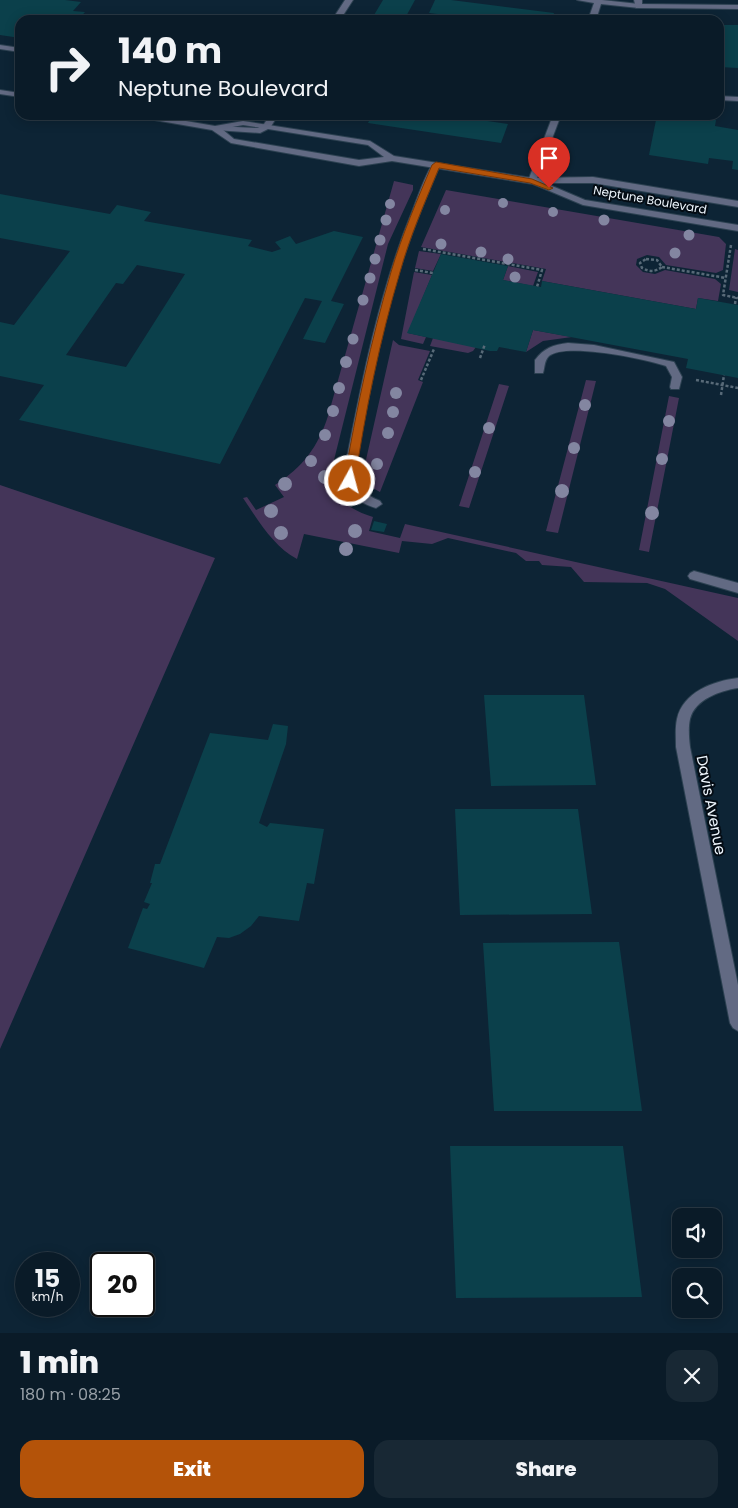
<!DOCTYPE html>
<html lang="en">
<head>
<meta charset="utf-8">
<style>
	:root { --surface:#0a1b28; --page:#182834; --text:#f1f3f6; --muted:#99a1a8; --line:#2a3945; --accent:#b45309 }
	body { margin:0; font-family:Poppins,sans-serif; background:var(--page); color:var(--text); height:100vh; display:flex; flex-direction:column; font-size:19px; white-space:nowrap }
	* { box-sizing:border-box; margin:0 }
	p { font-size:16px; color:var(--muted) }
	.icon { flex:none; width:28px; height:28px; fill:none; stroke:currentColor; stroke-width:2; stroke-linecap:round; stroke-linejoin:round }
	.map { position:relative; height:1333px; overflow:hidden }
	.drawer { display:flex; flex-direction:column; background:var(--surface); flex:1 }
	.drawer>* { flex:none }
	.top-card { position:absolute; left:15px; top:15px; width:709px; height:105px; border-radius:15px; box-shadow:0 2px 12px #0003,0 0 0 1px var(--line); background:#0a1b28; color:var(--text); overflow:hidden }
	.controls { position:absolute; left:672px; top:1208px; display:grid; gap:10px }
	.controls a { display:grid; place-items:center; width:50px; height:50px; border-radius:10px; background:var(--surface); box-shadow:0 2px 12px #0003,0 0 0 1px var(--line); font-size:25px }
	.speed { position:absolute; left:15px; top:1252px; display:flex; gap:10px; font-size:25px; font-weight:700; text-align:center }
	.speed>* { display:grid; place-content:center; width:65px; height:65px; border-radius:50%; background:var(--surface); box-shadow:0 2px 12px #0003,0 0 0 1px var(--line); line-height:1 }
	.speed small { font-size:12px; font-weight:400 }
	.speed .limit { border:2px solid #111; border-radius:8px; background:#fff; color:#111 }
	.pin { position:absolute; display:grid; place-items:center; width:42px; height:42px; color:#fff; margin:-51px -21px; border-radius:50% 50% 50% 0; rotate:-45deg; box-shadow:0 0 5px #0007 }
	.pin .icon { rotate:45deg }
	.me { position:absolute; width:55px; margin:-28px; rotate:7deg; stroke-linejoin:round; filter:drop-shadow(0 0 4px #0008) }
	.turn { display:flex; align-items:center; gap:18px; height:105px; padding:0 20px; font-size:22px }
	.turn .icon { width:65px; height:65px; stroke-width:2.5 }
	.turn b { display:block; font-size:35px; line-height:42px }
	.round { display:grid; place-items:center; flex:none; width:52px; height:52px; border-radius:15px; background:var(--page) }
	.headline { display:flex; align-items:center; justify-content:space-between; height:85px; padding:0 20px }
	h1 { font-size:30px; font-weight:800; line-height:38px }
	.cta { display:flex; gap:10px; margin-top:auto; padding:10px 20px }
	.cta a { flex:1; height:58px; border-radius:15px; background:var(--accent); color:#fff; font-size:20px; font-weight:800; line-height:58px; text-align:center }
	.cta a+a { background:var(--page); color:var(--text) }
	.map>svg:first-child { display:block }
	.green { fill:#443559 }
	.building { fill:#0b404b; fill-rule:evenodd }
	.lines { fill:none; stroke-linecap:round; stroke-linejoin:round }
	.service-casing { stroke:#2c4151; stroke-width:2 }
	.minor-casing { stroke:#2c4151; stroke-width:2 }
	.tertiary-casing { stroke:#2c4151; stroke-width:2 }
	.path { stroke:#586a78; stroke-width:2.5; stroke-dasharray:3 2; stroke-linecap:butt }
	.service { fill:#626a83; fill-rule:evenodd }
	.minor { fill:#626a83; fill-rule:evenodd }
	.tertiary { fill:#626a83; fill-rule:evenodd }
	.tree { fill:#8386a1 }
	.route { fill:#b45309; stroke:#753606 }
	.labels { text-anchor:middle; stroke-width:4; stroke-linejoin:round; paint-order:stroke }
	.far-street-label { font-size:12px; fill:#eef6fd; stroke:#040c14 }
	.street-label { font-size:15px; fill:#eef6fd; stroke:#040c14 }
</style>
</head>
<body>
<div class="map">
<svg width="738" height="1333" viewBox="0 0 738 1333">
	<rect width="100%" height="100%" fill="#0d2435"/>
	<path class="green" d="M394 181 413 185V190L388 244 334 460C327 493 344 508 373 517L369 531 400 538 405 524 738 598V641L665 589 647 583 584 582 571 567 542 565 539 561H526L516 553 448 538 432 544 402 541 399 553 304 534 297 559C273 546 258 520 243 498L247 497 256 510 284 497 275 485C303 467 318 447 328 416Z
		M446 190 719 237 726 244 723 270 716 273 666 265 659 257 647 255 637 259 636 265 643 272 655 274 665 270 715 279 721 284 718 301 698 298 696 309 542 281 546 269 421 247Z
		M735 249 738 250V292L729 290Z
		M419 251 441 254 433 271 415 268Z
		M508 266 538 272 533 286 503 280Z
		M414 272 432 275 408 333 426 337 423 344 401 339Z
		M533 330 572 337 543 341 526 352Z
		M433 338 476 347 473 351 468 353 430 346Z
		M393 340 399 345 430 351 418 380 423 382 380 492 367 485 363 473Z
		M586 380 596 381 558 533 546 531Z
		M499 384 509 386 469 508 459 506Z
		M669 396 679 398 649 552 639 550Z
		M0 485 215 558 0 1049Z"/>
	<path class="building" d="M0 0H65L81 2 73 11 85 12 78 20H20V38L0 35Z
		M383 0H415L404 20H371Z
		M435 0H451L554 13 552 20H488L429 13Z
		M172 14 205 19V20H167Z
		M719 25H738V68L719 67Z
		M326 115H350L348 119Z
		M372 115H447L508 124 501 143 368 123Z
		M657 115H677L716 120 715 126 738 130V170L732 169 733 161 709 158 708 164 649 155Z
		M0 194 110 214 117 205 151 212 144 221 252 240 248 246 272 252 281 249 275 242 290 236 296 244 334 231 363 237 331 301 344 304 325 343 303 339 322 301 305 298 220 464 19 420 44 385 0 376V322L14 325 70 251 0 238ZM137 265 185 274 126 367 66 355 116 283 123 284Z
		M441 254 508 266 503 280 541 287 542 281 696 309 698 298 738 305V378L686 368 688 359 533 330 526 352 499 347 497 351H490L407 333Z
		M374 521 387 524 384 532 371 530Z
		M484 695H584L596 785 491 786Z
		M273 724 288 726 286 744 259 823 267 827 270 823 324 829 314 884 307 883 299 921 259 916 251 926 240 934 229 938 217 937 204 968 128 948 143 908 147 909 150 904 144 902 152 883H150L155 864H160L210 733 268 740Z
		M455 809H578L592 914 460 915Z
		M619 942 642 1111H494L483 943Z
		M450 1146H623L642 1297 456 1298Z"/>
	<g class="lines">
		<g class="service-casing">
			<path id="service" d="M634 0H642V8H636Z
				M0 45 20 48V52L0 49Z
				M719 96 738 97V101L719 100Z
				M433 163 440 165C427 195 414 226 404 257 381 327 368 401 354 473 357 489 366 495 380 501L382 504 376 508C358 503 346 492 344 473 361 385 378 295 412 212 418 196 424 178 433 163Z
				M568 343 594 345 674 362 682 377 679 389H671L670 387 672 377 666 366C646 359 565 342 549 356 544 361 545 367 543 373H535V360C544 348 553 345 568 343Z
				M694 571 738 583V593L690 579 688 576 690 573Z"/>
		</g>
		<g class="minor-casing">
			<path id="minor" d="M345 0H353L340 20H332Z
				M577 0H602L639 4 738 5V9L639 8 601 4 596 20H588L594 3Z
				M270 115H278L270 128 260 133 215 130 211 128 215 126 258 128 264 124Z
				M553 115H561L536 181 529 183 528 181Z
				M738 678V688C720 691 695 699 690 719 688 728 689 738 690 747L738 985V1031L733 1028 730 1023 676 747C676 738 675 728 677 719 683 692 713 681 738 678Z"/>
		</g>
		<g class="tertiary-casing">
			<path id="tertiary" d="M0 90 20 93V97L0 94Z
				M133 115H151L215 126 243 121 370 141 394 156 532 178 593 177 738 201V207L593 183H545L585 200 738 225V231L583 205 533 184 392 161 359 166 231 143 212 130 137 117ZM243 125 368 145 384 157 359 160 234 139 222 129Z"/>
		</g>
		<path class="path" d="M731 245 723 295 738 298
			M423 249 542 270 537 287
			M646 259 657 260 662 267C655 272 650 272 642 268L640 263Z
			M662 267 726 278
			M415 270 433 273
			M735 304 736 297
			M480 358 485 344
			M421 380 434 349
			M696 380 738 388
			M721 395 724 375"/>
		<use href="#service" class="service"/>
		<use href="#minor" class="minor"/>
		<use href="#tertiary" class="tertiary"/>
	</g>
	<g class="tree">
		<circle cx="503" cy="203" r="5"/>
		<circle cx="390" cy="204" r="5"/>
		<circle cx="445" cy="210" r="5"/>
		<circle cx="553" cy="212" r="5"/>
		<circle cx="386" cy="220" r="5.5"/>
		<circle cx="604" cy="220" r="5.5"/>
		<circle cx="689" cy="235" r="5.5"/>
		<circle cx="380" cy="240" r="5.5"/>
		<circle cx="441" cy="244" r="5.5"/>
		<circle cx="481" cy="252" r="5.5"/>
		<circle cx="675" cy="253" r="5.5"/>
		<circle cx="375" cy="259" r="5.5"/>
		<circle cx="508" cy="259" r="5.5"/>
		<circle cx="515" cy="277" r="5.5"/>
		<circle cx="370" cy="278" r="5.5"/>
		<circle cx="363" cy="300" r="5.5"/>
		<circle cx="353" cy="339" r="5.5"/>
		<circle cx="346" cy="362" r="6"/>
		<circle cx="339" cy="388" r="6"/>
		<circle cx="396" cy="393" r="6"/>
		<circle cx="585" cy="405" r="6"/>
		<circle cx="333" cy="411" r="6"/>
		<circle cx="393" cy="412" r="6"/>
		<circle cx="669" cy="421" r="6"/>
		<circle cx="489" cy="428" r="6"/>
		<circle cx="388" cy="433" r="6"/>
		<circle cx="325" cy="435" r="6"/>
		<circle cx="574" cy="448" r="6"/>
		<circle cx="662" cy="459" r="6"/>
		<circle cx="311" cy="461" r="6"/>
		<circle cx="377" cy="464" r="6"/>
		<circle cx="475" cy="472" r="6"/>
		<circle cx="325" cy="477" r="7"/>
		<circle cx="285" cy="484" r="7"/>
		<circle cx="562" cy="491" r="7"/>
		<circle cx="271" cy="511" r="7"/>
		<circle cx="652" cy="513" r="7"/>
		<circle cx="355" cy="531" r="7"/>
		<circle cx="281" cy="533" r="7"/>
		<circle cx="346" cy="549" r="7"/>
	</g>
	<path class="route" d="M436 162 532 179 553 188 549 190 530 183 439 168C425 202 410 236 400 272 380 339 365 412 355 481L350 485 344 481C356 411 371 340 391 272 402 235 417 200 432 165Z"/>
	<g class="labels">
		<g class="far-street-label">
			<text transform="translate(650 200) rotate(10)" y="4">Neptune Boulevard</text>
		</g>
		<g class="street-label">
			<text transform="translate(711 805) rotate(79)" y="5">Davis Avenue</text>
		</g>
	</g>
</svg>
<div class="controls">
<a><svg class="icon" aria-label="sound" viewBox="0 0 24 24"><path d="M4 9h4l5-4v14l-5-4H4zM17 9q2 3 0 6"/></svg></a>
<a><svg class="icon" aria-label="search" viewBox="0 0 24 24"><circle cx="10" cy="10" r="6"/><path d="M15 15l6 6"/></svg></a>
</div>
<div class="speed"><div>15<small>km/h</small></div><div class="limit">20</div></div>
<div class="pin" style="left:549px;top:188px;background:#d93025"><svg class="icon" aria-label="arrive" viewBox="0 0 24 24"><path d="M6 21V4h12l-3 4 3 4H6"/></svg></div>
<svg class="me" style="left:350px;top:481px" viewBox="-20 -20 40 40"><circle r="17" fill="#b45309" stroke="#fff" stroke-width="3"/><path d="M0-11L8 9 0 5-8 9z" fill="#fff"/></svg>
<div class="top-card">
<div class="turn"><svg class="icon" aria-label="right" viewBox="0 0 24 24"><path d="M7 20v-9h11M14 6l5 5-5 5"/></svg><div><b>140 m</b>Neptune Boulevard</div></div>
</div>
</div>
<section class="drawer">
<div class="headline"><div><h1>1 min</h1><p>180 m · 08:25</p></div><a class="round"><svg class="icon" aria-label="close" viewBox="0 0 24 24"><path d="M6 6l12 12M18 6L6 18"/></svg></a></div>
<div class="cta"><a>Exit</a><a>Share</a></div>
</section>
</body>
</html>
